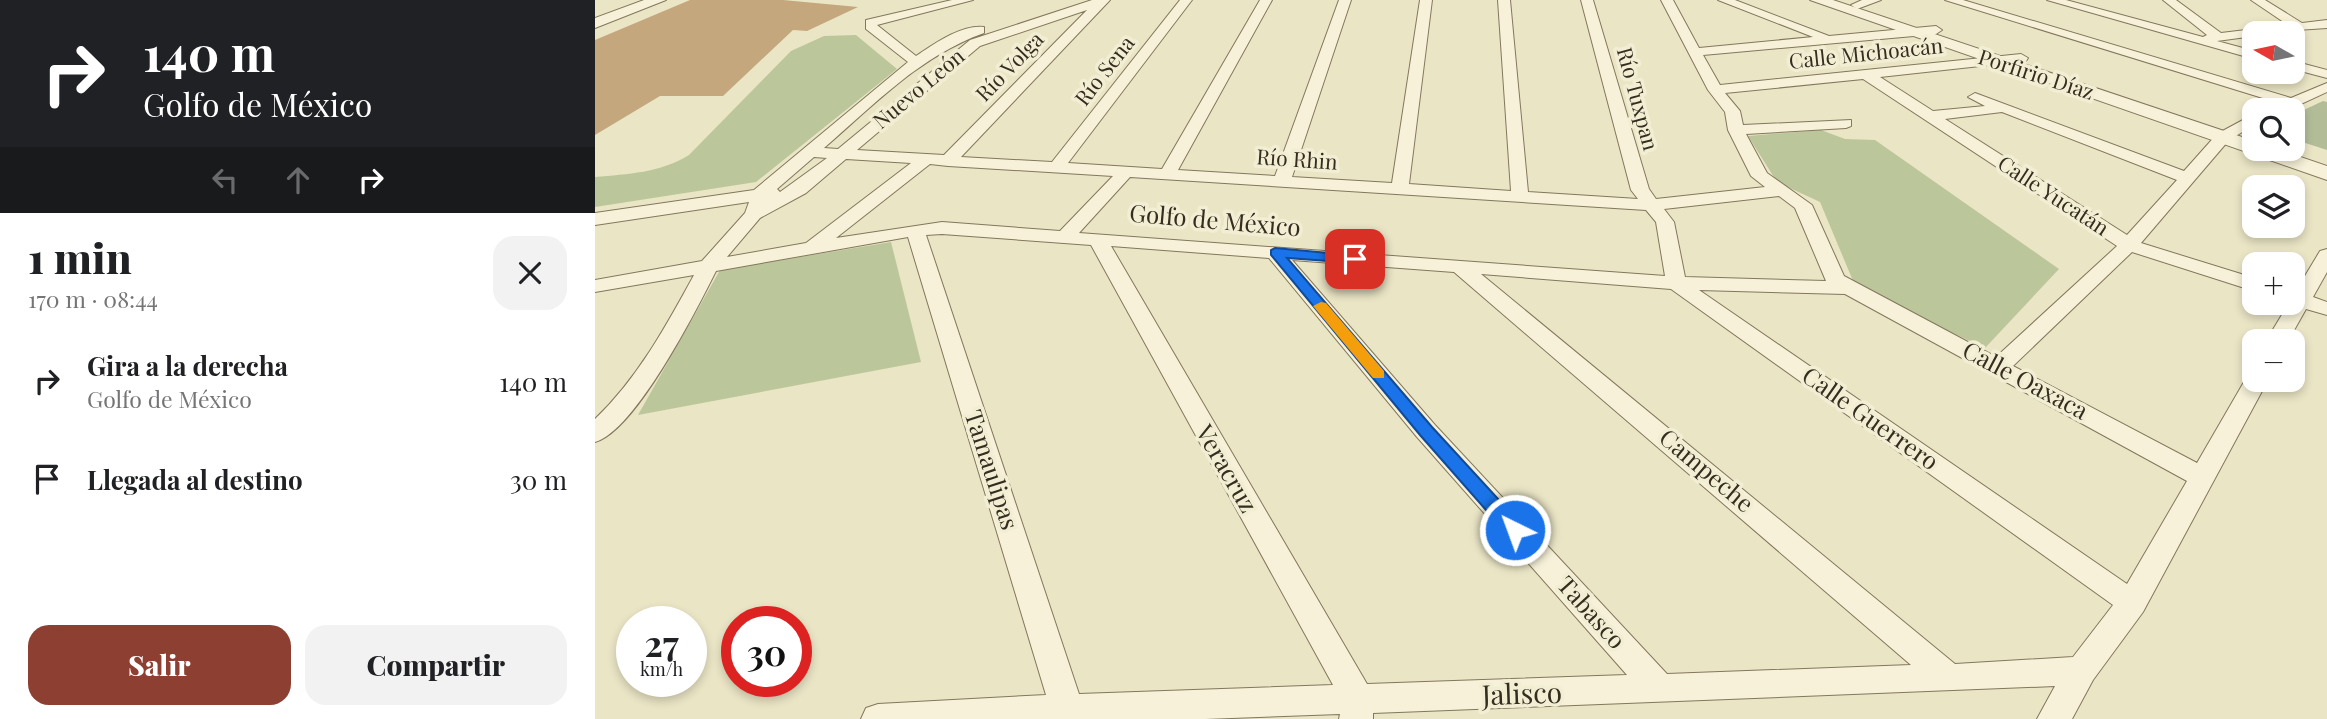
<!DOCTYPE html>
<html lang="es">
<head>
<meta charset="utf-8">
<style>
	:root { --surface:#fff; --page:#f2f2f2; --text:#202124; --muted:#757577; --accent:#8d4032 }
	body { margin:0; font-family:"Playfair Display",serif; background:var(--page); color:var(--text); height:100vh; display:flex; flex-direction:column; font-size:26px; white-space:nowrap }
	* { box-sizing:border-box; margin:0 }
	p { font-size:23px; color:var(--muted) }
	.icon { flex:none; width:38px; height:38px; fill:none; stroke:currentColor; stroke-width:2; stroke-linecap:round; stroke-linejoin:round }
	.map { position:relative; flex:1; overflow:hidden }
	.side { display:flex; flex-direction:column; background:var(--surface); width:595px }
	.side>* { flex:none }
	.top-card { background:#202124; color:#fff; overflow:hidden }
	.needle { width:46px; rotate:279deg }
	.tools { position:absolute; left:1647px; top:21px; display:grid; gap:14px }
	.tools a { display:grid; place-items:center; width:63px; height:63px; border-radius:14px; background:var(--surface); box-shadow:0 4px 10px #0003; font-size:35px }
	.speed { position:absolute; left:21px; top:606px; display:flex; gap:14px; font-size:35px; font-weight:700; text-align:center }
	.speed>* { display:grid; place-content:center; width:91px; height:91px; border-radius:50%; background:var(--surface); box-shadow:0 4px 10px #0003; line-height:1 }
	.speed small { font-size:18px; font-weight:400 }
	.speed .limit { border:10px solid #d22; background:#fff; color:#111 }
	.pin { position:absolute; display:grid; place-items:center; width:60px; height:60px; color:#fff; margin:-30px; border-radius:14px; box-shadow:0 4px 10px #0006 }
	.me { position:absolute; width:77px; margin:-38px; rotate:318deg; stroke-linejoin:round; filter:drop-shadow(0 0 5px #0008) }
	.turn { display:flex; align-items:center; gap:24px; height:147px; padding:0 28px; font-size:32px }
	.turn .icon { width:91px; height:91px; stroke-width:2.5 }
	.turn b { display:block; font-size:49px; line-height:60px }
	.lanes { display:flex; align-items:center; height:66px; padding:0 28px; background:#0003; justify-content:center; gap:35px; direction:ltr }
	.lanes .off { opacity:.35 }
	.round { display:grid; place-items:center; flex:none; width:74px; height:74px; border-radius:21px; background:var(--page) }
	.overview { display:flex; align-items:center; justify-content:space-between; height:119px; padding:0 28px }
	h1 { font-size:42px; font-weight:800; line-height:52px }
	.primary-button { display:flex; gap:14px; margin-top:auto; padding:14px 28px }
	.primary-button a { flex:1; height:80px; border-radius:21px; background:var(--accent); color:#fff; font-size:28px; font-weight:800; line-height:80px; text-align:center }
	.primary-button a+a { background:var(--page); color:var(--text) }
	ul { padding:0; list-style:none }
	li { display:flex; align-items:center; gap:21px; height:98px; padding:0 28px }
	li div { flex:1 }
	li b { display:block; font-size:26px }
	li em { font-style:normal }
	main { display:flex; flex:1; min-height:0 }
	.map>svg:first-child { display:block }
	.green { fill:#bbc79a }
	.cemetery { fill:#b2bd98 }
	.building { fill:#c5a77e }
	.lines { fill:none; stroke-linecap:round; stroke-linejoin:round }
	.minor-casing { stroke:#83775d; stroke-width:2 }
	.tertiary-casing { stroke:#83775d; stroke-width:2 }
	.minor { fill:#f6f1d8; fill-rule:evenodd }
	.tertiary { fill:#f6f1d8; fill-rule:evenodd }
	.route { fill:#1a73e8; stroke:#114b97; stroke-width:2 }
	.slow { fill:#f59e0b }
	.labels { text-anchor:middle; stroke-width:7; stroke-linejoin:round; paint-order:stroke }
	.far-street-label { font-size:21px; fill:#352d1f; stroke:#f2eed4 }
	.street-label { font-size:24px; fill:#352d1f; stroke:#f2eed4 }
	.near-street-label { font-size:28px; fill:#352d1f; stroke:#f2eed4 }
</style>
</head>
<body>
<main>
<section class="side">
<div class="top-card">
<div class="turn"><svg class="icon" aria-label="right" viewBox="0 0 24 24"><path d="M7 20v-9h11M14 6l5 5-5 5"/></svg><div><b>140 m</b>Golfo de México</div></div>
<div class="lanes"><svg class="icon off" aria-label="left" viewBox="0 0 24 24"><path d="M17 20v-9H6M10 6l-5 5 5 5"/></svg><svg class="icon off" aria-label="ahead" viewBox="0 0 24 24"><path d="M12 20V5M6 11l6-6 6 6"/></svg><svg class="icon" aria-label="right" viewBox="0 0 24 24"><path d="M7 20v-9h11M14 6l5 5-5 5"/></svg></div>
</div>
<div class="overview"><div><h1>1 min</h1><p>170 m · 08:44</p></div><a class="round"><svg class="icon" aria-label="close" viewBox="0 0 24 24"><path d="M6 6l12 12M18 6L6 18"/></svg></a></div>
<ul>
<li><svg class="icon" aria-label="right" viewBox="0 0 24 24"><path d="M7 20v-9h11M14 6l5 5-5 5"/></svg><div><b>Gira a la derecha</b><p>Golfo de México</p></div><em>140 m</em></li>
<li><svg class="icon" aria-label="arrive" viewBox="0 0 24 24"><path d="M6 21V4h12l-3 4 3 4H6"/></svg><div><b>Llegada al destino</b></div><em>30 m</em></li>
</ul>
<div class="primary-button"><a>Salir</a><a>Compartir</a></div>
</section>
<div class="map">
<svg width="1732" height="719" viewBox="0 0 1732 719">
	<rect width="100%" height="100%" fill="#eae5c5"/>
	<path class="green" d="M261 35 302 69 161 182 0 207V177C33 174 65 173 94 155L196 51 229 36Z
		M1226 130 1250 139 1280 140 1464 269 1390 348 1261 288 1225 202 1182 182 1153 136Z
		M296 242 326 362 43 415 125 270Z"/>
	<path class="cemetery" d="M1728 101 1732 102V150L1698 139V115Z"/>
	<path class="building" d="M95 0H188L263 7 212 31 198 30 128 96H65L0 135V40Z"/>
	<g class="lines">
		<g class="minor-casing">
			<path id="minor" d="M357 0H378L282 25 321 56C339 44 367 24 389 27V33C325 56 280 104 229 148L243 149 375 40 497 0H515L366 157 457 162 585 0H597L473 163 567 169 665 0H677L583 170 680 176 744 0H756L697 177 797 183 825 0H837L814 184 916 191 903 0H915L933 192 1043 199 1036 190 986 0H998L1054 189 1061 199 1170 187 1156 176 1133 130 1130 112 1113 90 1066 0H1078L1104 48 1218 37 1123 0H1140L1234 36 1341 26 1347 30 1341 34 1108 55 1125 85 1426 54 1433 58 1431 61 1285 77 1338 111 1390 106 1373 97 1380 93 1589 171 1622 134 1659 114V125L1634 140 1546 243 1659 278V291L1537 252 1418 366 1602 463 1653 375 1659 373V380H1673L1548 612 1498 680 1477 719H1442L1460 686 778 713V719H744L745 714 610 719H266L271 708 283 704 451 695 313 237 121 271C102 309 40 431 0 442V419C43 378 71 326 99 275L0 292V280L107 261 150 213 154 202 0 225V213L159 190 313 62 271 29V20ZM492 10 349 155 262 150 385 46ZM1268 79 1522 246 1401 357 1249 276 1217 205 1172 173 1151 134 1251 128 1256 126V120L1148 125 1145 111 1130 93ZM1407 112 1582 180 1532 235 1350 119ZM219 157 232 158 185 192 182 189ZM251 159 316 163 211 243 132 257 165 218 211 193ZM335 164 353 166 518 176 465 231 347 222 241 238ZM535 177 1051 210 1061 222 1070 276 484 233ZM1184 196 1200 208 1231 281 1090 277 1079 222 1069 209ZM347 234 496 245 738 685 484 694 331 235ZM516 246 674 258 822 437 1032 675 772 684ZM697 260 859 272 1316 665 1072 674 840 425ZM886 274 1076 289 1518 605 1478 657 1360 664ZM1104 290 1250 294 1592 481 1532 584Z
				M1267 0H1286L1262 9 1256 5Z
				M1350 0H1368L1696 98 1732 83V92L1693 110H1680L1684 103Z
				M1452 0H1471L1608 37 1612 35 1568 0H1581L1626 33 1693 25 1656 0H1670L1707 23 1732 20V28L1659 33V36L1622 41 1659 51V59Z
				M1698 61 1732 70V78L1698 69Z
				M1732 249V272L1718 297 1732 302V315L1711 309 1693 341H1671L1694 303H1698V291H1701L1725 251Z"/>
		</g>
		<g class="tertiary-casing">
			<path id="tertiary" d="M49 0H71L0 28V18Z
				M1215 0H1238L1659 141V149H1682L1732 166V180Z"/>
		</g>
		<use href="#minor" class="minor"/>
		<use href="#tertiary" class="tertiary"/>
	</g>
	<path class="route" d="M680 248 765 256 767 259 760 263 692 258 837 427 927 525 930 530 927 535H913L825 435 676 255V250Z"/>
	<path class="slow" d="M726 302 731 303 789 371V378H778L718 306Z"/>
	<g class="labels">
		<g class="far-street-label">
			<text transform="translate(1271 54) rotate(-6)" y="7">Calle Michoacán</text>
			<text transform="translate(415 67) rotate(-46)" y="7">Río Volga</text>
			<text transform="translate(510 71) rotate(-52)" y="7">Río Sena</text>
			<text transform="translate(1441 75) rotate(18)" y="7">Porfirio Díaz</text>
			<text transform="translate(324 89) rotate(-40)" y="7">Nuevo León</text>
			<text transform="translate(1042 99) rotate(75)" y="7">Río Tuxpan</text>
			<text transform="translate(702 160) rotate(4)" y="7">Río Rhin</text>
			<text transform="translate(1458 196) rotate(33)" y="7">Calle Yucatán</text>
		</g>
		<g class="street-label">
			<text transform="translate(620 221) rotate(5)" y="8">Golfo de México</text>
			<text transform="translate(1430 381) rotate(28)" y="8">Calle Oaxaca</text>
			<text transform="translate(1275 419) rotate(35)" y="8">Calle Guerrero</text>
			<text transform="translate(631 469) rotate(60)" y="8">Veracruz</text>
			<text transform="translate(396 470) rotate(72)" y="8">Tamaulipas</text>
			<text transform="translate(1111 471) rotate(40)" y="8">Campeche</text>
			<text transform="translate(996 613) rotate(48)" y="8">Tabasco</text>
		</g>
		<g class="near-street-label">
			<text transform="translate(927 694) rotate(-2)" y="10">Jalisco</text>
		</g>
	</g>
</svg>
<div class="tools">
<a><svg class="needle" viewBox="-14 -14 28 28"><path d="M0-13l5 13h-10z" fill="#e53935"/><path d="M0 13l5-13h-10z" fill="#757577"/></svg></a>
<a><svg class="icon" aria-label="search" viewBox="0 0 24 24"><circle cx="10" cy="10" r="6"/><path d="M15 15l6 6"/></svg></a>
<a><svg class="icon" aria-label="layers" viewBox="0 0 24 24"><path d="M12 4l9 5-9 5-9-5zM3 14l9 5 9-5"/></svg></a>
<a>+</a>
<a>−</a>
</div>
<div class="speed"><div>27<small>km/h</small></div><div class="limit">30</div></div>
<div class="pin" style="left:760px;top:259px;background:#d93025"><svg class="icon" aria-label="arrive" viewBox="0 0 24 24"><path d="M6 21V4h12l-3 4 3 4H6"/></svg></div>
<svg class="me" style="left:920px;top:530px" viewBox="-20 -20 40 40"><circle r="17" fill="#1a73e8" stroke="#fff" stroke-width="3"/><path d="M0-11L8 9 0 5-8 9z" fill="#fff"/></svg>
</div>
</main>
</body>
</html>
